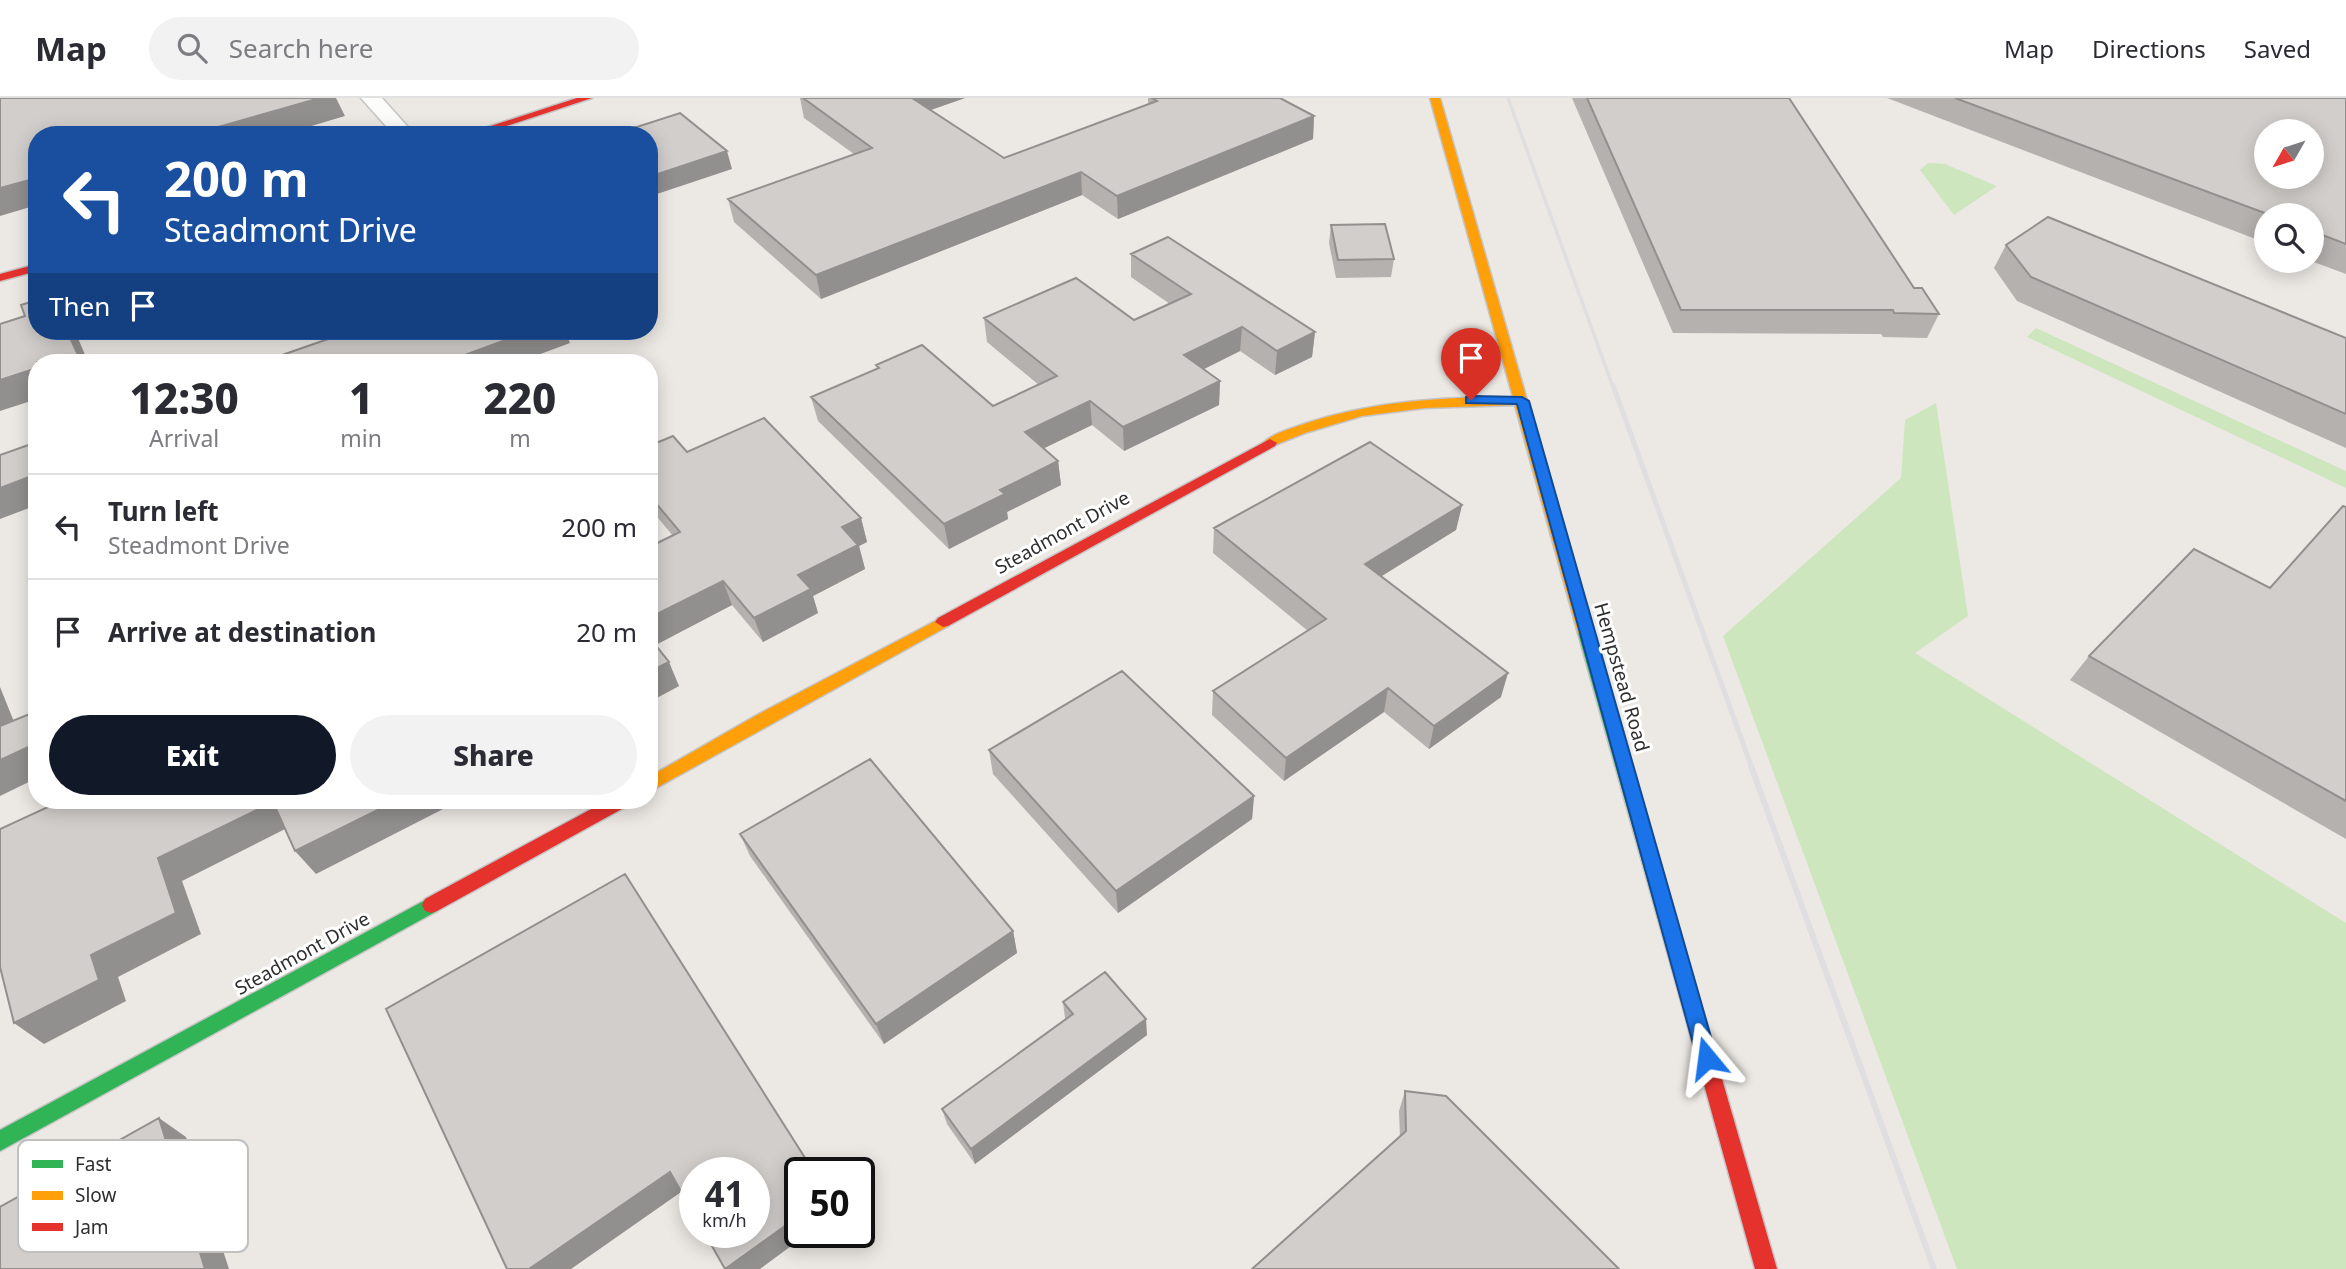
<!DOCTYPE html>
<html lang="en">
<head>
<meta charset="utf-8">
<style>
	:root { --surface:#fff; --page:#f2f2f3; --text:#2b2b33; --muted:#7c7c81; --line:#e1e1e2; --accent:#111827 }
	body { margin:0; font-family:"Noto Sans",sans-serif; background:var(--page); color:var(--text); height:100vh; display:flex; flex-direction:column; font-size:26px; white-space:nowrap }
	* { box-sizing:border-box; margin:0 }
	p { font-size:23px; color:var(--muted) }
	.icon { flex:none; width:38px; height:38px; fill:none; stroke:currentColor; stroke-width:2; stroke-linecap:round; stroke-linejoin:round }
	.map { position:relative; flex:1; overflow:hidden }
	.panel { position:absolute; left:28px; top:256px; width:630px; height:455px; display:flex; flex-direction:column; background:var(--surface); border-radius:28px; box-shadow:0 4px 18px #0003 }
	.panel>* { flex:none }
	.top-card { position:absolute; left:28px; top:28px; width:630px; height:214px; border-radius:28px; box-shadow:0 4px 18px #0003; background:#1a4fa0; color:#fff; overflow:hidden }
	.needle { width:46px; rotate:231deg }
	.controls { position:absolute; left:2254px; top:21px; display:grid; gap:14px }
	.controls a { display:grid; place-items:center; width:70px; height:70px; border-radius:50%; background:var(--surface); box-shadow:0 4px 18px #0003; font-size:35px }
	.speed { position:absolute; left:679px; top:1059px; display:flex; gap:14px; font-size:35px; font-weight:700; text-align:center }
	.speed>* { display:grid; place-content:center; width:91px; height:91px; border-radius:50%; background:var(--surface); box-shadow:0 4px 18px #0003; line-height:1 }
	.speed small { font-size:18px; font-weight:400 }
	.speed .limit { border:4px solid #111; border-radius:10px; background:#fff; color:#111 }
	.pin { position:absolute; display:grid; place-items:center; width:60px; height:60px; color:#fff; margin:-72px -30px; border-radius:50% 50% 50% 0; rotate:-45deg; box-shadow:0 0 7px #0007 }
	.pin .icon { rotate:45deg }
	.me { position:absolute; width:77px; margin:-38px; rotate:344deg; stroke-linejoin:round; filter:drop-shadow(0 0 5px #0008) }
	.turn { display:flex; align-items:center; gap:24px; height:147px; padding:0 21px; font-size:32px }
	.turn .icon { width:91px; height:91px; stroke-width:2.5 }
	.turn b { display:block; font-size:49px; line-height:60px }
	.then { display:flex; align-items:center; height:66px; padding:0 21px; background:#0003; gap:14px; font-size:26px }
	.eta { display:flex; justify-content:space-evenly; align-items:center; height:119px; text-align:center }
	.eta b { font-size:42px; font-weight:800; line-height:49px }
	.primary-button { display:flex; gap:14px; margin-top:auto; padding:14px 21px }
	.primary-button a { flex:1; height:80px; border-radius:42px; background:var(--accent); color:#fff; font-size:28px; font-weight:800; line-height:80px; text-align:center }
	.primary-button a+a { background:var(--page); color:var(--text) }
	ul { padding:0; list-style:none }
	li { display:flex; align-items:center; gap:21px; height:105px; padding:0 21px; border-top:2px solid var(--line) }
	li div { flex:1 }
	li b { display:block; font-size:26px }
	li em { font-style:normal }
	header { display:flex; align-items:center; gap:42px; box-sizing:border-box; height:98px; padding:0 35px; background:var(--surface); border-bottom:2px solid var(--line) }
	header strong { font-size:33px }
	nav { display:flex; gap:38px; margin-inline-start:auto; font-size:24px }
	.search { width:490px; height:63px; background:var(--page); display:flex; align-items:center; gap:18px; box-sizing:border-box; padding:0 24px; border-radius:38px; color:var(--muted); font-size:26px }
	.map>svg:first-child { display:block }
	.green { fill:#cee6be }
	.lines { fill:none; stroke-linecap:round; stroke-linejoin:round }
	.street-casing { stroke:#c5c4c5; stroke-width:3 }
	.fast-casing { stroke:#c5c4c5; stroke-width:3 }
	.slow-casing { stroke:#c5c4c5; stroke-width:3 }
	.jam-casing { stroke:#c5c4c5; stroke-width:3 }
	.street { fill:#fcfcfb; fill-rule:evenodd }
	.fast { fill:#30b455; fill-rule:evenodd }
	.slow { fill:#ff9f0a; fill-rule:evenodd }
	.jam { fill:#e5322d; fill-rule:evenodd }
	.rail-far2 { stroke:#dfdfe1; stroke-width:3.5 }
	.rail-far1 { stroke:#dfdfe1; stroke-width:5 }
	.rail { stroke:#dfdfe1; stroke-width:6 }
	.wall { fill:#b4b1af }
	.shaded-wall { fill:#92908e }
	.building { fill:#d1cecb; stroke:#92908e; stroke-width:2; fill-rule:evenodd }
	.route { fill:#1a73e8; stroke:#114b97; stroke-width:2 }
	.labels { text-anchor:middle; stroke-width:6; stroke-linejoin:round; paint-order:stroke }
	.street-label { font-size:19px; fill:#2e2e2e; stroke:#fff }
	.key { fill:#fff; stroke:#c0c0c0; stroke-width:2 }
	.key-label { font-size:19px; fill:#2e2e2e }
</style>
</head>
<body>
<header>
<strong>Map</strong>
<div class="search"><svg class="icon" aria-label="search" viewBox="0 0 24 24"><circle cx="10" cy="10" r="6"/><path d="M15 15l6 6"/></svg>Search here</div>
<nav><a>Map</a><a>Directions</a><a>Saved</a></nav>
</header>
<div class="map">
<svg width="2346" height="1171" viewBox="0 0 2346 1171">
	<rect width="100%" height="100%" fill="#ece8e4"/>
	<path class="green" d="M1928 65 1945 66 1997 88 1954 117 1920 72Z
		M2036 230 2346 373V390L2027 239Z
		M1936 305 1968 518 1915 555 2346 825V1171H1957L1723 538 1901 380 1905 322Z"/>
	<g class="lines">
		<g class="street-casing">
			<path id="street" d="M361 0H382L415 37H394Z"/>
		</g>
		<g class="fast-casing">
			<path id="fast" d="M1586 529 1594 535 1689 867 1687 873 1680 875 1673 873 1671 867 1578 535Z
				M431 799 437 801 440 807 437 813 0 1053V1032Z"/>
		</g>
		<g class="slow-casing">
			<path id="slow" d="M1430 0H1440L1594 535 1586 541 1578 535 1515 307 1425 310 1362 318 1305 335 1270 349 1263 345C1273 335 1293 330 1307 325 1374 303 1443 299 1513 299Z
				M943 519 951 524 948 528 649 694V679L757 617Z"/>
		</g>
		<g class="jam-casing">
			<path id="jam" d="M577 0H592L479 37H463Z
				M37 166V173L0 183V176Z
				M1270 341 1277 345 1275 348 948 528 943 529 935 524 938 520Z
				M608 702H631L629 707 437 813 431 815 425 813 422 807 425 801Z
				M1680 859 1687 861 1689 867 1777 1171H1755L1671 867 1673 861Z"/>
		</g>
		<use href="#street" class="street"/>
		<use href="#fast" class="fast"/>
		<use href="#slow" class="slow"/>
		<use href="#jam" class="jam"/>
		<path class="rail-far2" d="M1508 0 1613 289"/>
		<path class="rail-far1" d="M1613 287 1752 670"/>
		<path class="rail" d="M1751 668 1934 1171"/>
	</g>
	<path class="wall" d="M800 0H965L930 12 1004 60 1148 6V0H1280L1314 18 1313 41 1118 121 1082 97 821 201 734 124 728 101 854 56 804 20Z
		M1572 0H1789L1914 190 1939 216 1927 240 1883 239 1881 236 1673 235Z
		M1887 0H2346V176L2311 163 2312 117H2266V145Z
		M1331 127 1394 161 1391 179 1336 180 1329 145Z
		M2006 147 2346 240V350L2017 203 1994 170Z
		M1131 156 1315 234 1312 259 1275 277 1240 253 1204 271 1220 283 1219 307 1124 353 1092 327 1044 350 1058 363 1061 387 1007 414 1008 421 949 451 818 323 811 299 877 271 876 267 993 308 1039 287 987 244 984 220 1134 222 1170 206 1131 179Z
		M649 348 687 354 861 420 867 444 859 448 865 471 813 498 818 515 763 544 732 507 655 547 679 588 649 604V449L673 438 649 409Z
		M1462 407 1456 432 1381 478 1501 599 1429 651 1384 614 1284 683 1212 617 1213 593 1308 533 1213 455 1214 430Z
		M2346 409V741L2070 582 2089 558 2270 490Z
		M989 652 1254 698 1252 721 1118 815 993 676Z
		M740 736 1013 833 1017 855 884 946 750 758Z
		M1063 904 1147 937 975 1066 947 1026 942 1011 1066 921 1065 920Z
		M1405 993 1619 1171 1400 1039 1399 1013Z"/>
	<path class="shaded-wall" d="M320 0H336L345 18 281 37H190Z
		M908 0H965L911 19Z
		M1314 18 1313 41 1118 121 1117 98Z
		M727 53 732 71 651 98 649 93V79Z
		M1081 74 1082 97 821 201 816 177Z
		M37 80V107L0 118V90Z
		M1242 229 1240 253 1184 281V257Z
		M67 233H75L88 264H55Z
		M530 233H565L570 245 519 264H446Z
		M1315 234 1312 259 1275 277 1277 253Z
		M37 270V301L0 313V282Z
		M1220 283 1219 307 1124 353 1123 329Z
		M1090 303 1092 327 1028 358 1025 334Z
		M1058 363 1061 387 1007 414 1008 421 949 451 944 426 1000 392Z
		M37 376V407L0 421V390Z
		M1462 407 1456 432 1361 491 1365 466Z
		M861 420 867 444 859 448 865 471 813 498 818 515 763 544 754 520 798 477 842 429Z
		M723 483 732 507 650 550 649 520Z
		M669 564 679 588 649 604V574Z
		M1508 575 1501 599 1429 651 1434 628Z
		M0 589 25 651 37 645V680L0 698Z
		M1388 590 1384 614 1284 683 1286 660Z
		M1254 698 1252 721 1118 815 1116 793Z
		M398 702H448L451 707 316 776 295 753Z
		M273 704 293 727 182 783 201 836 118 879 126 903 44 946 14 925 158 760Z
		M1013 833 1017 855 884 946 876 926Z
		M1146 921 1147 937 975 1066 971 1051Z
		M159 1020 186 1039 229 1171H205Z
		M670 1074 684 1092 571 1171H529Z
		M800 1117V1134H810L760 1171H725Z"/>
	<path class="building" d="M0 0H320L190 37H37V80L0 90Z
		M803 0H912L1004 60 1157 3 1152 0H1280L1314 18 1117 98 1081 74 816 177 728 101 872 50Z
		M1587 0H1789L1914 190H1922L1939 216 1894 215 1893 212H1681Z
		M1955 0H2346V146L2312 133V117H2270ZM2266 33H2312V79H2266Z
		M680 15 727 53 649 79V37H612Z
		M2048 119 2346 240V316L2031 179 2006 147Z
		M1385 126 1394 161 1338 162 1331 127Z
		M1168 139 1315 234 1277 253 1242 229 1184 257 1220 283 1177 304 1123 329 1090 303 1025 334 1058 363 1000 392 1005 396 944 426 811 299 879 270 876 267 922 247 993 308 1057 278 984 220 1076 180 1134 222 1191 196 1131 156Z
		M37 202V233H67L78 257 55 264H37V270L0 282V226L25 218 21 207Z
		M351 233H530L446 264H262Z
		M764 320 861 420 842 429 858 447 798 477 811 491 754 520 723 483 649 520V449L680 434 649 397V348L673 338 687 354Z
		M37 344V376L0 390V357Z
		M1370 344 1462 407 1365 466 1508 575 1434 628 1388 590 1286 660 1213 593 1326 521 1214 430Z
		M2343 408 2346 409V703L2089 558 2194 451 2270 490Z
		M649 539 669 564 649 574Z
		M1122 573 1254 698 1116 793 989 652Z
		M37 613V645L0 662V628Z
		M870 661 1013 833 876 926 740 736Z
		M63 702H398L295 753 273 704 158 760 176 815 91 857 99 882 14 925 0 869V731Z
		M625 776 814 1074H800V1117L725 1171 704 1134H754V1074H695V1118L670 1074 529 1171H507L386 911Z
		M1105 874 1146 921 971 1051 942 1011 1073 916 1063 904Z
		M1405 993 1446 998 1619 1171H1252L1406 1033Z
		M159 1020 205 1171H0V1109Z"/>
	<path class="route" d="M1471 298 1522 299 1529 303 1717 960 1714 967 1707 970 1700 967 1697 960 1517 306 1466 305V299Z"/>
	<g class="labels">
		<g class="street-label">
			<text transform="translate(1062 434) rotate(-29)" y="7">Steadmont Drive</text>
			<text transform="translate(1622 579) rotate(74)" y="7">Hempstead Road</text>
			<text transform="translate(302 855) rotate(-29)" y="7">Steadmont Drive</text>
		</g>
	</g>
	<rect x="18" y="1042" width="230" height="112" rx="10" class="key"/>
	<rect x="32" y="1062" width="31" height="8" fill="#30b455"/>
	<rect x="32" y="1093" width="31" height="9" fill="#ff9f0a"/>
	<rect x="32" y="1125" width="31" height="8" fill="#e5322d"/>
	<g class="key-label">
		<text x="75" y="1073">Fast</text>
		<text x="75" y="1104">Slow</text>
		<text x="75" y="1136">Jam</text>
	</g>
</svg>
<div class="controls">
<a><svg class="needle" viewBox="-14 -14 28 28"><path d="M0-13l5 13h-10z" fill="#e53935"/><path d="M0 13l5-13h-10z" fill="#7c7c81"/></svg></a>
<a><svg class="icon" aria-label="search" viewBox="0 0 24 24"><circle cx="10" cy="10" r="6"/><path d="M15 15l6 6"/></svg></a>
</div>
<div class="speed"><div>41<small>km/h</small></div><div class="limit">50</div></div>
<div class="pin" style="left:1471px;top:302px;background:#d93025"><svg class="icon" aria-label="arrive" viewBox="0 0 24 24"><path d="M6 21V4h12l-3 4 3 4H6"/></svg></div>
<svg class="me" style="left:1707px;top:960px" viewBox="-20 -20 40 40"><path d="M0-17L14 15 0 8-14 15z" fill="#1a73e8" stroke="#fff" stroke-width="4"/></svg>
<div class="top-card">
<div class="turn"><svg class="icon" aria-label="left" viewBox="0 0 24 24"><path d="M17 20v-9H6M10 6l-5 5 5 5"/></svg><div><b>200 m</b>Steadmont Drive</div></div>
<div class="then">Then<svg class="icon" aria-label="arrive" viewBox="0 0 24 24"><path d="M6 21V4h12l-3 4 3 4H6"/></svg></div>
</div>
<section class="panel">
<div class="eta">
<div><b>12:30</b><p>Arrival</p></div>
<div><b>1</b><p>min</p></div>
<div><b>220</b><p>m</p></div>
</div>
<ul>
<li><svg class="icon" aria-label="left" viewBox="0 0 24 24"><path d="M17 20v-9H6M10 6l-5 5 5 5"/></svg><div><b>Turn left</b><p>Steadmont Drive</p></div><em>200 m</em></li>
<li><svg class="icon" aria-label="arrive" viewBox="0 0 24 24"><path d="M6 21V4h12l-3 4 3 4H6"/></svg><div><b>Arrive at destination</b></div><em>20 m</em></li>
</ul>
<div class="primary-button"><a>Exit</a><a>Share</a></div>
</section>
</div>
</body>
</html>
